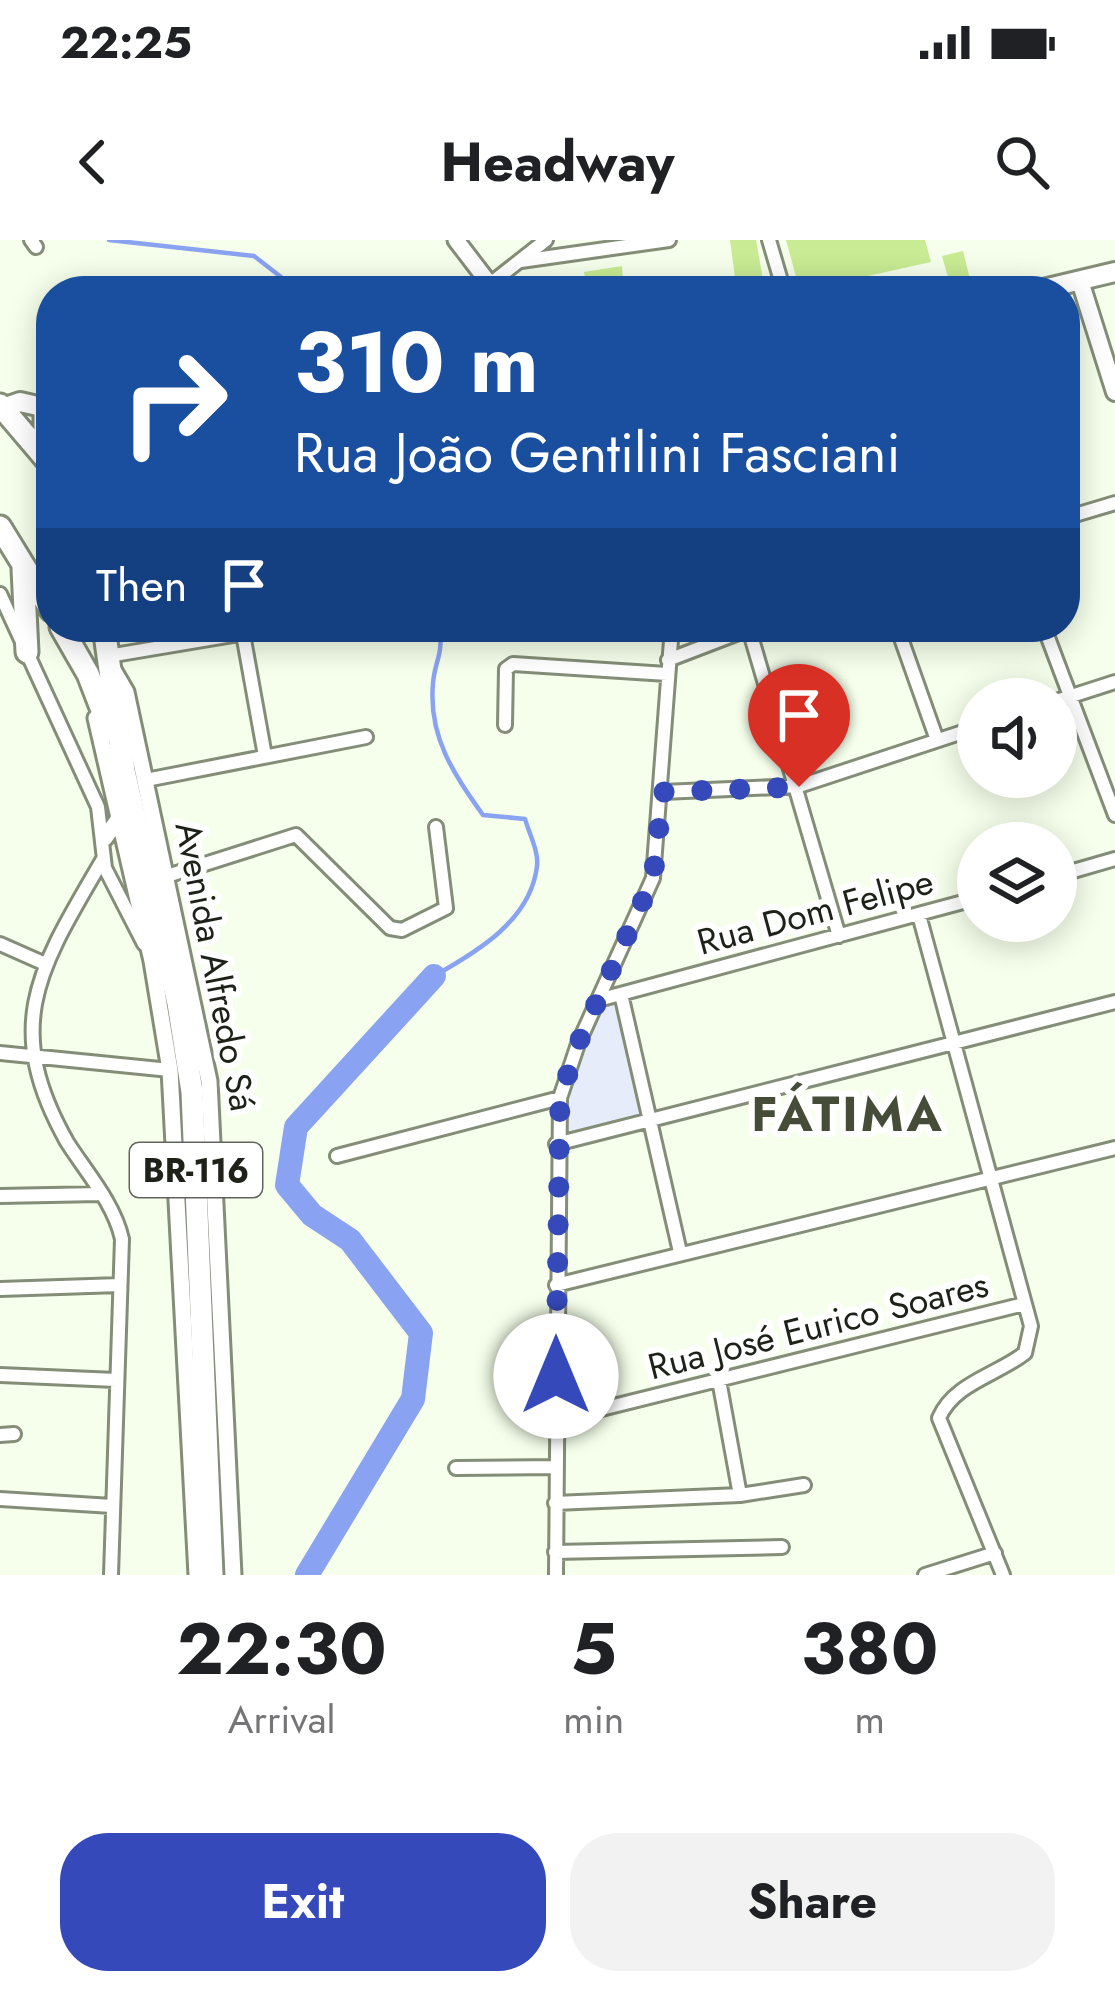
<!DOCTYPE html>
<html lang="en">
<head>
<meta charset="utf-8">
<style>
	:root { --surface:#fff; --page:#f2f2f2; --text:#202124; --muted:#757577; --accent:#3549bb }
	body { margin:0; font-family:Jost,sans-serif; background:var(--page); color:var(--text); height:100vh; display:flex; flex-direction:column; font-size:45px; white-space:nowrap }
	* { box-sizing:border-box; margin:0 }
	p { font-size:39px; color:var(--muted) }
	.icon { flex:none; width:66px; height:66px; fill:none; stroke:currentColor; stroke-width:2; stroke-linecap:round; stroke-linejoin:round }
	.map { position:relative; height:1335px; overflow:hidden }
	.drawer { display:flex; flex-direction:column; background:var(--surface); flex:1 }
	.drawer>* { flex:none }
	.guide { position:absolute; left:36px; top:36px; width:1044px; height:366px; border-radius:48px; box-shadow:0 6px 30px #0003; background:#1a4fa0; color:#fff; overflow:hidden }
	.buttons { position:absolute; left:957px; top:438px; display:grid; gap:24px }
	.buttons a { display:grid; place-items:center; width:120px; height:120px; border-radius:50%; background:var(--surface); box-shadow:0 6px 30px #0003; font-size:60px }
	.pin { position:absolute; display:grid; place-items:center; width:102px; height:102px; color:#fff; margin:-123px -51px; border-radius:50% 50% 50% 0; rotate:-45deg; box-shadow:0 0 12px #0007 }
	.pin .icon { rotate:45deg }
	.me { position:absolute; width:132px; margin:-66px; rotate:0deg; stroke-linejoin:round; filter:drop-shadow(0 0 9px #0008) }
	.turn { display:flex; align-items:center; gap:42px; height:252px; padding:0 60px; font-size:54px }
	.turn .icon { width:156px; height:156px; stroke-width:2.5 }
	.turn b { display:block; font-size:84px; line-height:102px }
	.then { display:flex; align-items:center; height:114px; padding:0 60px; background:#0003; gap:24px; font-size:45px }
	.eta { display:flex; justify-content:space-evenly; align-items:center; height:204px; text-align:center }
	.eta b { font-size:72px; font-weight:700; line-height:84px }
	.cta { display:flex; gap:24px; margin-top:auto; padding:24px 60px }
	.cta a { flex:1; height:138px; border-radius:48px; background:var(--accent); color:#fff; font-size:48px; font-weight:700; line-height:138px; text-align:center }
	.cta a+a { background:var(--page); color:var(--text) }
	.status { display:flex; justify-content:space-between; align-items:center; height:84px; padding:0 60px; background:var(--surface); direction:ltr }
	.status svg { height:33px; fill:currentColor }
	header { display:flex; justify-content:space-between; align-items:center; height:156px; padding:0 60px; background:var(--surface); font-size:54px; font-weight:700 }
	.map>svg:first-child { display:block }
	.green { fill:#e7ecfa }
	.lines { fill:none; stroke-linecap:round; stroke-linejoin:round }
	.stream { stroke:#89a2f2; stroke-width:4.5 }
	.river { stroke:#89a2f2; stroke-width:24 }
	.building { fill:#c8eb93 }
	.minor-casing { stroke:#838d77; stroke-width:18 }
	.tertiary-casing { stroke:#838d77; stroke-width:21 }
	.secondary-casing { stroke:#838d77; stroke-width:22 }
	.primary-casing { stroke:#838d77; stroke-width:24 }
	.trunk-casing { stroke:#838d77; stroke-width:27 }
	.minor { stroke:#fff; stroke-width:12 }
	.tertiary { stroke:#fff; stroke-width:15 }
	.secondary { stroke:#fff; stroke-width:16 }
	.primary { stroke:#fff; stroke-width:18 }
	.trunk { stroke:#fff; stroke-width:21 }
	.route { stroke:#3549bb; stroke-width:21; stroke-dasharray:0 37.8 }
	.labels { text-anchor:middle; stroke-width:12; stroke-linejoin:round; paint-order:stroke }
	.shield { fill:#fff; stroke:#61645d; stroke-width:3 }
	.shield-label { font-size:33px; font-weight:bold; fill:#1d2118 }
	.street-label { font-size:36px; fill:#1d2118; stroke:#fff }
	.district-label { font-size:48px; font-weight:bold; letter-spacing:3px; fill:#454d39; stroke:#fff }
</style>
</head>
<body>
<div class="status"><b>22:25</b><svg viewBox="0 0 49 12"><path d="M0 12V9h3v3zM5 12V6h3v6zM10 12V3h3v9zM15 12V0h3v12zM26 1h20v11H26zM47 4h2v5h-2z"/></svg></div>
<header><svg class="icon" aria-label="back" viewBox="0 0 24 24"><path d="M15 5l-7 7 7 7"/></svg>Headway<svg class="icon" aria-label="search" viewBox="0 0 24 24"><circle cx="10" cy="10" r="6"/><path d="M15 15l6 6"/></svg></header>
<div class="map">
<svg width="1115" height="1335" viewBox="0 0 1115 1335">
	<rect width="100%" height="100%" fill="#f6ffeb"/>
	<path class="green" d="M618 764 645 882 562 901 563 856 597 768Z"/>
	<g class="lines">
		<path class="stream" d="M109 0 254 16 299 51
			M434 736C477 712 531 680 537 626 539 612 529 593 525 579L483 575C454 534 428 497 433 443 435 420 444 414 439 387"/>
		<path class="river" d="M307 1335 413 1159 421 1093 350 1000 312 975 287 945 296 887 434 736"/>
	</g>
	<path class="building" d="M730 0H756L765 51H710L709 46 735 37Z
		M786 0H925L931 22 800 51Z
		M963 11 971 43 951 48 942 16Z
		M622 26 624 51H612V45L587 50 584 32Z"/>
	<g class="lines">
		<g class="minor-casing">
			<path id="minor" d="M31 0 36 7
				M769 0 784 51
				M521 21 669 0
				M490 44 546 0
				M1065 278 1115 263
				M0 354 98 567 105 628 144 704
				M897 387 937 500
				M1044 387 1115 575
				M749 389 839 696
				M243 394 265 516
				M108 416 280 387
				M668 420 754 387
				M1056 461 1115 442
				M505 485 506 429 513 424 667 434
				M146 540 366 497
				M663 552 799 546 978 487
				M103 619C41 726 0 783 67 902 86 932 114 963 122 999L111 1335
				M167 636 296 595 390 688 402 690 446 668 436 587
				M1056 636 1115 619
				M919 675 1031 1086 1025 1113C997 1135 954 1143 939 1178L1003 1335
				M0 704 43 723
				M621 754 680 1012
				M598 760 978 658
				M0 813 170 830
				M556 904 1115 762
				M337 916 560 858
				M0 956 100 954
				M556 1045 1115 908
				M0 1049 120 1045
				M0 1135 116 1140
				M719 1140 740 1255
				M557 1180 1024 1064
				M0 1195 14 1194
				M456 1228 556 1227
				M0 1259 112 1266
				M555 1263 740 1255 804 1245
				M555 1312 782 1307
				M556 1335 560 858 578 804 653 638 672 387
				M925 1335 995 1313"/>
		</g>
		<g class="tertiary-casing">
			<path id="tertiary" d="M456 0 495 51
				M112 428 126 452 209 841 233 1335
				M96 478 152 721 170 830 197 1335
				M105 598 119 578"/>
		</g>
		<g class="secondary-casing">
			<path id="secondary" d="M1080 41 1115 152"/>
		</g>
		<g class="primary-casing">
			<path id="primary" d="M1035 51 1115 32
				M3 168 20 162 51 169"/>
		</g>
		<g class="trunk-casing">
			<path id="trunk" d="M0 165 51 225
				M45 214V166
				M0 287 51 370
				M23 329 27 412
				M61 387 88 434 110 491
				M104 387 124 531 178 763 192 852 212 1335"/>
		</g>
		<use href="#minor" class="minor"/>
		<use href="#tertiary" class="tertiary"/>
		<use href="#secondary" class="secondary"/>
		<use href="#primary" class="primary"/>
		<use href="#trunk" class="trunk"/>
	</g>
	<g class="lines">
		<path class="route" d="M556 1136 560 858 578 804 653 638 663 552 799 547"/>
	</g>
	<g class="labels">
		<rect class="shield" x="130" y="903" width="132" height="54" rx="9"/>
		<g class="shield-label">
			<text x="196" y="942">BR-116</text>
		</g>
		<g class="street-label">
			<text transform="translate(815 671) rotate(-15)" y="13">Rua Dom Felipe</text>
			<text transform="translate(216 726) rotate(79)" y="13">Avenida Alfredo Sá</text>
			<text transform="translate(818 1085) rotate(-14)" y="13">Rua José Eurico Soares</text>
		</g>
		<g class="district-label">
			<text x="848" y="891">FÁTIMA</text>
		</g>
	</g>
</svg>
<div class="buttons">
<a><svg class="icon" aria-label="sound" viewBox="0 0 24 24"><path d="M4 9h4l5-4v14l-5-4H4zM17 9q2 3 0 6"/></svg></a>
<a><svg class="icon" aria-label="layers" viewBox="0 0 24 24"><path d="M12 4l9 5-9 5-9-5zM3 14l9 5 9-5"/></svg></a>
</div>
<div class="pin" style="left:799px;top:547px;background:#d93025"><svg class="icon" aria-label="arrive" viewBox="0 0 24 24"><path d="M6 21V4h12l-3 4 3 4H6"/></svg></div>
<svg class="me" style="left:556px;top:1136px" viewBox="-20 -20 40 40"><circle r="19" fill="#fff"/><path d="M0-13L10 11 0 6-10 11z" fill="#3549bb"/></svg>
<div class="guide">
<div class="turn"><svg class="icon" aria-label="right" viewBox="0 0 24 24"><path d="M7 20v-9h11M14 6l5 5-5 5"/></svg><div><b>310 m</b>Rua João Gentilini Fasciani</div></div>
<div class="then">Then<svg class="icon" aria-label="arrive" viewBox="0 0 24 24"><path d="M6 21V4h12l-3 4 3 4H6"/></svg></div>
</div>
</div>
<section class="drawer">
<div class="eta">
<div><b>22:30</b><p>Arrival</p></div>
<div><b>5</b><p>min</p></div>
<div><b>380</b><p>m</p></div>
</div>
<div class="cta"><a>Exit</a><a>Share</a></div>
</section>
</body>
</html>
